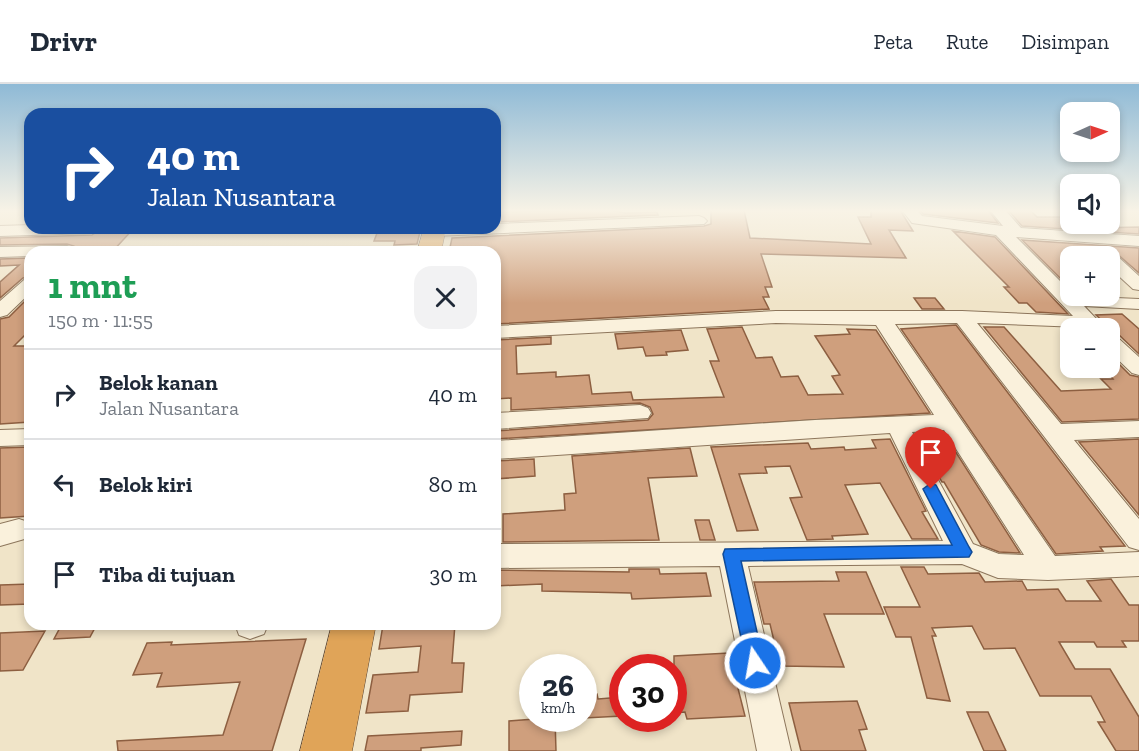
<!DOCTYPE html>
<html lang="id">
<head>
<meta charset="utf-8">
<style>
	:root { --surface:#fff; --page:#f2f2f3; --text:#1f2937; --muted:#747a83; --line:#e0e1e3 }
	body { margin:0; font-family:"Zilla Slab",serif; background:var(--page); color:var(--text); height:100vh; display:flex; flex-direction:column; font-size:22px; white-space:nowrap }
	* { box-sizing:border-box; margin:0 }
	p { font-size:20px; color:var(--muted) }
	.icon { flex:none; width:33px; height:33px; fill:none; stroke:currentColor; stroke-width:2; stroke-linecap:round; stroke-linejoin:round }
	.map { position:relative; flex:1; overflow:hidden }
	.details { position:absolute; left:24px; top:162px; width:477px; height:384px; display:flex; flex-direction:column; background:var(--surface); border-radius:18px; box-shadow:0 3px 9px #0003 }
	.details>* { flex:none }
	.top-card { position:absolute; left:24px; top:24px; width:477px; height:126px; border-radius:18px; box-shadow:0 3px 9px #0003; background:#1a4fa0; color:#fff; overflow:hidden }
	.needle { width:39px; rotate:87deg }
	.buttons { position:absolute; left:1060px; top:18px; display:grid; gap:12px }
	.buttons a { display:grid; place-items:center; width:60px; height:60px; border-radius:12px; background:var(--surface); box-shadow:0 3px 9px #0003; font-size:30px }
	.speed { position:absolute; left:519px; top:570px; display:flex; gap:12px; font-size:30px; font-weight:700; text-align:center }
	.speed>* { display:grid; place-content:center; width:78px; height:78px; border-radius:50%; background:var(--surface); box-shadow:0 3px 9px #0003; line-height:1 }
	.speed small { font-size:15px; font-weight:400 }
	.speed .limit { border:9px solid #d22; background:#fff; color:#111 }
	.pin { position:absolute; display:grid; place-items:center; width:51px; height:51px; color:#fff; margin:-62px -26px; border-radius:50% 50% 50% 0; rotate:-45deg; box-shadow:0 0 6px #0007 }
	.pin .icon { rotate:45deg }
	.me { position:absolute; width:66px; margin:-33px; rotate:348deg; stroke-linejoin:round; filter:drop-shadow(0 0 4px #0008) }
	.turn { display:flex; align-items:center; gap:21px; height:126px; padding:0 24px; font-size:27px }
	.turn .icon { width:78px; height:78px; stroke-width:2.5 }
	.turn b { display:block; font-size:42px; line-height:51px }
	.round { display:grid; place-items:center; flex:none; width:63px; height:63px; border-radius:18px; background:var(--page) }
	.overview { display:flex; align-items:center; justify-content:space-between; height:102px; padding:0 24px }
	h1 { font-size:36px; font-weight:700; line-height:45px; color:#1e9e55 }
	ul { padding:0; list-style:none }
	li { display:flex; align-items:center; gap:18px; height:90px; padding:0 24px; border-top:2px solid var(--line) }
	li div { flex:1 }
	li b { display:block; font-size:22px }
	li em { font-style:normal }
	header { display:flex; align-items:center; gap:36px; box-sizing:border-box; height:84px; padding:0 30px; background:var(--surface); border-bottom:2px solid var(--line) }
	header strong { font-size:28px }
	nav { display:flex; gap:33px; margin-inline-start:auto; font-size:21px }
	.map>svg:first-child { display:block }
	.building { fill:#cf9f7d; stroke:#8d5f41; stroke-width:1.5 }
	.lines { fill:none; stroke-linecap:round; stroke-linejoin:round }
	.minor-casing { stroke:#8d765c; stroke-width:2 }
	.highway-casing { stroke:#5b4430; stroke-width:1 }
	.minor { fill:#faf1dc; fill-rule:evenodd }
	.highway { fill:#e0a458; fill-rule:evenodd }
	.route { fill:#1a73e8; stroke:#114b97; stroke-width:1.5 }
</style>
</head>
<body>
<header>
<strong>Drivr</strong>
<nav><a>Peta</a><a>Rute</a><a>Disimpan</a></nav>
</header>
<div class="map">
<svg width="1139" height="667" viewBox="0 0 1139 667">
	<rect width="100%" height="100%" fill="#f0e4c8"/>
	<path class="building" d="M609 126 626 129 657 128 658 131 495 138V128Z
		M711 126H744L750 154 871 160 858 133H871V126H900L913 147 889 146 906 174 761 170 772 203H765L769 213H763L769 225 495 240V168H449L452 154 704 142 711 140Z
		M920 126H988L998 139 923 130Z
		M1008 126H1030L1037 133H1071V140H1089L1094 144 1139 143V150L1022 142Z
		M102 144H134L112 168H76L74 162 67 160 0 161V154L92 151Z
		M379 144H421L417 160 394 161 395 157H374Z
		M953 147 995 153 1068 230 1036 228 1027 219H1019L1004 203H1009Z
		M1022 156 1139 164V189L1116 169 1109 168 1101 172H1064L1071 180V205Z
		M30 174V193L23 194 0 214V198L19 181 0 182V175Z
		M30 212V246L14 262H30V338L0 340V235L9 233Z
		M914 214H935L944 225H922Z
		M1122 230 1139 245V270L1119 251 1110 249V244L1096 231Z
		M956 241 1125 462 1100 463 1103 467 1056 470 901 245Z
		M742 243 756 274 772 273 781 293 798 292 808 311 843 310 832 292 840 291 815 252 850 250 847 245 876 246 930 329 495 355V347L648 336 653 330 650 323 640 319 511 326V314L495 315V256L551 253V260L516 262 517 290 556 288V293L589 291 592 310 631 308 633 316 724 313 710 277H719L707 245Z
		M984 243H1004L1061 307 1111 305 1101 295H1113L1110 291V271L1130 291 1139 293V335L1062 338Z
		M681 246 688 266 666 268 667 271 646 272 643 263 618 265 615 250Z
		M943 348 1020 469 999 468 981 461 944 398H942L929 375 935 374 920 350Z
		M890 355 926 427 922 428 938 455H912L880 399 845 401 868 450 832 452 833 455 807 456 790 414 802 413 790 382 765 383 767 389 739 390 758 446 737 447 711 363 808 359 811 365 844 363 845 366 876 364 872 356Z
		M1139 355V431L1079 358Z
		M30 363V432L0 434V364Z
		M690 364 697 392 648 394 659 456 503 458V430L565 426 564 410 576 409 572 372Z
		M534 375 535 392 495 395V377Z
		M695 436H709L715 456H700Z
		M901 483H924L928 490 979 489 985 498 1022 497 1027 506 1058 505 1066 517H1101L1087 497 1111 495 1129 521H1139V557H1122L1126 563H1097L1094 558H1059L1075 585H1110L1139 633V667H1116L1098 638H1105L1091 612H1040L1015 564 984 565 972 542 932 544 936 552H932L950 617 927 614 911 553H896L884 523H920Z
		M629 485H659L660 490 706 489 711 512 632 515 631 509 542 507V500L495 502V486L629 488Z
		M836 488H866L884 530H824L844 583 780 582 770 540H764L754 498 839 497Z
		M30 500V520L0 521V501Z
		M62 540H97L90 553 54 555Z
		M455 540 452 579H464L462 608 410 611 408 627 366 629 373 591 418 588 421 562 379 565 383 541Z
		M45 547 23 586 0 587V549Z
		M306 555 272 667H118L117 657 223 651 240 598 157 603 162 589 133 591 147 559 172 558 171 561Z
		M729 569 745 632 687 635 685 628 674 629V572Z
		M597 610 598 615 622 613V632L584 634V611Z
		M857 617 867 645 859 646 866 667H801L789 619Z
		M967 628H988L1006 667H984Z
		M548 634H555L556 667H509V637Z
		M462 647 461 661 421 664V667H365L368 652Z"/>
	<g class="lines">
		<g class="minor-casing">
			<path id="minor" d="M902 126H917L922 132 1003 142 990 126H1005L1021 144 1139 152V162L1016 153 1071 208V212L1139 215V225L1084 222 1105 244 977 239 1061 340 1139 337V353L1074 356 1139 435V466L1129 463 957 239 895 240 1055 472 1139 468V492L1048 496 998 494 962 480 748 482 791 667H757L720 482 495 484V460L943 457 890 349 495 375V357L815 336 934 331 876 241 776 239 495 254V242L776 227H962L1073 232 996 151 912 139ZM944 346 1024 471 999 470 973 460 912 348Z
				M699 132 704 134 707 137 704 140 435 152 427 147 429 144H495V140Z
				M30 141V144H100L92 149 0 152V142Z
				M67 162 73 164 74 168H30V172L0 173V163Z
				M1110 170 1116 171 1139 192V206L1133 205 1110 184V172H1103Z
				M30 195V209L7 231 0 233V217L24 196Z
				M1110 251 1117 253 1139 273V291L1132 289 1110 268Z
				M640 321 648 324 651 329 648 334 495 345V329Z
				M30 345V361L0 362V346Z
				M19 435 28 438V454L0 462V440Z
				M235 540H268L264 550 250 555 239 551Z"/>
		</g>
		<g class="highway-casing">
			<path id="highway" d="M424 144H446L441 168H417Z
				M332 540H376L352 667H300Z"/>
		</g>
		<use href="#minor" class="minor"/>
		<use href="#highway" class="highway"/>
	</g>
	<linearGradient id="sky" x2="0" y2="1"><stop stop-color="#8fbad6"/><stop offset="0.58" stop-color="#f8f3e6"/><stop offset="1" stop-color="#f8f3e6" stop-opacity="0"/></linearGradient>
	<rect width="1139" height="219" fill="url(#sky)"/>
	<path class="route" d="M931 399 936 401 969 463 972 468 969 473 741 477 764 579 762 586 755 589 748 586 723 470 725 465 952 461 923 405Z"/>
</svg>
<div class="buttons">
<a><svg class="needle" viewBox="-14 -14 28 28"><path d="M0-13l5 13h-10z" fill="#e53935"/><path d="M0 13l5-13h-10z" fill="#747a83"/></svg></a>
<a><svg class="icon" aria-label="sound" viewBox="0 0 24 24"><path d="M4 9h4l5-4v14l-5-4H4zM17 9q2 3 0 6"/></svg></a>
<a>+</a>
<a>−</a>
</div>
<div class="speed"><div>26<small>km/h</small></div><div class="limit">30</div></div>
<div class="pin" style="left:931px;top:405px;background:#d93025"><svg class="icon" aria-label="arrive" viewBox="0 0 24 24"><path d="M6 21V4h12l-3 4 3 4H6"/></svg></div>
<svg class="me" style="left:755px;top:579px" viewBox="-20 -20 40 40"><circle r="17" fill="#1a73e8" stroke="#fff" stroke-width="3"/><path d="M0-11L8 9 0 5-8 9z" fill="#fff"/></svg>
<div class="top-card">
<div class="turn"><svg class="icon" aria-label="right" viewBox="0 0 24 24"><path d="M7 20v-9h11M14 6l5 5-5 5"/></svg><div><b>40 m</b>Jalan Nusantara</div></div>
</div>
<section class="details">
<div class="overview"><div><h1>1 mnt</h1><p>150 m · 11:55</p></div><a class="round"><svg class="icon" aria-label="close" viewBox="0 0 24 24"><path d="M6 6l12 12M18 6L6 18"/></svg></a></div>
<ul>
<li><svg class="icon" aria-label="right" viewBox="0 0 24 24"><path d="M7 20v-9h11M14 6l5 5-5 5"/></svg><div><b>Belok kanan</b><p>Jalan Nusantara</p></div><em>40 m</em></li>
<li><svg class="icon" aria-label="left" viewBox="0 0 24 24"><path d="M17 20v-9H6M10 6l-5 5 5 5"/></svg><div><b>Belok kiri</b></div><em>80 m</em></li>
<li><svg class="icon" aria-label="arrive" viewBox="0 0 24 24"><path d="M6 21V4h12l-3 4 3 4H6"/></svg><div><b>Tiba di tujuan</b></div><em>30 m</em></li>
</ul>
</section>
</div>
</body>
</html>
